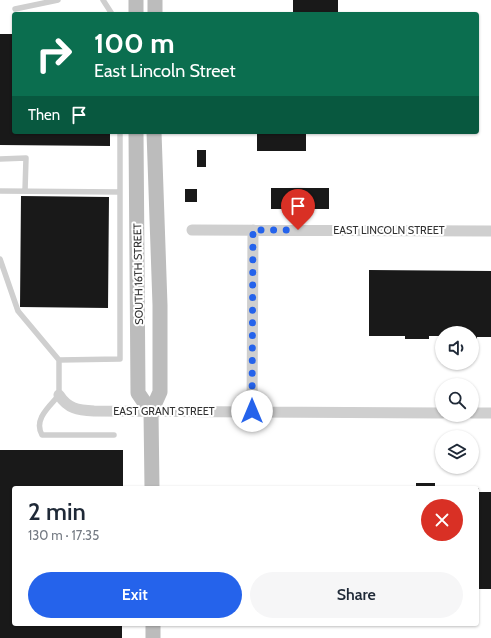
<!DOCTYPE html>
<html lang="en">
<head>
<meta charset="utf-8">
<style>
	:root { --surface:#fff; --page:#f6f6f7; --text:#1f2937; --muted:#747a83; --accent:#2563eb }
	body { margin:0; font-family:Cabin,sans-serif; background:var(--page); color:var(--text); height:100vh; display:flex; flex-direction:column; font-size:15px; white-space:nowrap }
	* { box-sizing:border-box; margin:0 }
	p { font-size:13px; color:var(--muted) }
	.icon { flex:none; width:22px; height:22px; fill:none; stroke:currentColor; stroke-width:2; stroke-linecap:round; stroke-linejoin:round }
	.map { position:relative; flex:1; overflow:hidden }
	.side { position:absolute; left:12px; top:486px; width:467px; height:140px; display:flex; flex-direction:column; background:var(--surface); border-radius:4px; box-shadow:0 1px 3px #0004 }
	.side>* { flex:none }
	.banner { position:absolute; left:12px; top:12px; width:467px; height:122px; border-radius:4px; box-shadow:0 1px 3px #0004; background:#0b6e4f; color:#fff; overflow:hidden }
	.buttons { position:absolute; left:435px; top:326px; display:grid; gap:8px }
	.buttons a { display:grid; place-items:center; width:44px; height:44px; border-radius:50%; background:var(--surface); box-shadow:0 1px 3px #0004; font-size:20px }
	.pin { position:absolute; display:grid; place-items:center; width:34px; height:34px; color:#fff; margin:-41px -17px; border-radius:50% 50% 50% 0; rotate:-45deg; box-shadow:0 0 4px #0007 }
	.pin .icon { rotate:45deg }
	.me { position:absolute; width:44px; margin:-22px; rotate:0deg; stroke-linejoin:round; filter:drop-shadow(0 0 3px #0008) }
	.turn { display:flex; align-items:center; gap:14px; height:84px; padding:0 16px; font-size:18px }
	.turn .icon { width:52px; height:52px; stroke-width:2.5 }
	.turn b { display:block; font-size:28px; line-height:34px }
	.then { display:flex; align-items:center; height:38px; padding:0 16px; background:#0003; gap:8px; font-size:15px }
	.round { display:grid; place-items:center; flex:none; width:42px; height:42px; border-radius:21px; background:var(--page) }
	.summary { display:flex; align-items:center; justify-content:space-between; height:68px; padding:0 16px }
	h1 { font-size:24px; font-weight:600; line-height:30px }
	.cta { display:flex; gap:8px; margin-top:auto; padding:8px 16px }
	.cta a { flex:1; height:46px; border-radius:24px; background:var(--accent); color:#fff; font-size:16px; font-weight:600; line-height:46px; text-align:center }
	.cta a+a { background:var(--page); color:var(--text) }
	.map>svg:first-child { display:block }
	.building { fill:#191919 }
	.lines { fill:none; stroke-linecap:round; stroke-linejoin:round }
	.lane { stroke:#cfcfcf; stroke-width:5.5 }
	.street { stroke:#cfcfcf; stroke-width:11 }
	.secondary { stroke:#bcbcbc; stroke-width:15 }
	.route { stroke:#2563eb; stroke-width:7; stroke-dasharray:0 12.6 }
	.labels { text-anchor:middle; stroke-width:4; stroke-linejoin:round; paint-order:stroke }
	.street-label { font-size:11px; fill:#323232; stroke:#fff }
</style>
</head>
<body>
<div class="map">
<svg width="491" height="638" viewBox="0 0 491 638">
	<rect width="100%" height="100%" fill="#fff"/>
	<path class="building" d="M293 0H338V14H293Z
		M0 34H14V132H110V146L0 145Z
		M257 132H306V151H257Z
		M197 150H206V167H197Z
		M271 188H329V209H271Z
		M185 189H197V202H185Z
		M21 196 109 197 108 308 20 307Z
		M369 270 491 271V337H477V339H472V333H442V336H429V339H405V336H369Z
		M0 450H123V488H14V624H122V638H0Z
		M416 483H435V488H416Z
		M477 488H479V492H491V589H477Z"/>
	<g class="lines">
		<path class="lane" d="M103 0 112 14
			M15 9 58 0
			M120 132V192
			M0 159 26 158 25 191
			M0 191 120 192V359L59 360
			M0 259 18 311 59 360V395C50 406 33 419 42 435H114"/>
		<path class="street" d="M192 230 491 231
			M59 395C68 409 78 410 94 411L442 413
			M252 411 253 230
			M472 413H491"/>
		<path class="secondary" d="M136 14V0
			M155 14V0
			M136 132 138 393 151 412
			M152 488 151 412 160 392V305L154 132
			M153 624V638"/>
	</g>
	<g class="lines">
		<path class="route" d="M252 411 253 230H298"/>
	</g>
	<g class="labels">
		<g class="street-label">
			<text x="389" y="234">EAST LINCOLN STREET</text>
			<text transform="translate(138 274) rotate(-91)" y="4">SOUTH 16TH STREET</text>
			<text x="164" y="415">EAST GRANT STREET</text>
		</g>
	</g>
</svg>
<div class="buttons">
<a><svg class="icon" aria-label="sound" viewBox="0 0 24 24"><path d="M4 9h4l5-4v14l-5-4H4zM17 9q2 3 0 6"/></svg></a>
<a><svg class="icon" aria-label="search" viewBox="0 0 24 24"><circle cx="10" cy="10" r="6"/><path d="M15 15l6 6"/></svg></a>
<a><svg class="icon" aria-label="layers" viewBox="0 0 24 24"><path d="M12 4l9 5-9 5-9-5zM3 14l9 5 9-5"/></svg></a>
</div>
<div class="pin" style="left:298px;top:230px;background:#d93025"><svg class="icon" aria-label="arrive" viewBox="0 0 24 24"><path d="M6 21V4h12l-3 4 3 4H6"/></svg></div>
<svg class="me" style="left:252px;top:411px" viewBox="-20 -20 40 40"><circle r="19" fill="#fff"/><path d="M0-13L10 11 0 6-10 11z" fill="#2563eb"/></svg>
<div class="banner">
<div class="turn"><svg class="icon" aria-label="right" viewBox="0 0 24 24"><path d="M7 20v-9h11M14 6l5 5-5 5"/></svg><div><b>100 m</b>East Lincoln Street</div></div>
<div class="then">Then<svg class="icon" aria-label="arrive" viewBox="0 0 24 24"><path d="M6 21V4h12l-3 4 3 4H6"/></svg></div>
</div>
<section class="side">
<div class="summary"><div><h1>2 min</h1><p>130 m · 17:35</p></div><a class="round" style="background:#d93025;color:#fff"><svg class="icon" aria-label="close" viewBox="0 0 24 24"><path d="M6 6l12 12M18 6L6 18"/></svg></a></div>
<div class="cta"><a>Exit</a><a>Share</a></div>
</section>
</div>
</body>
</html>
